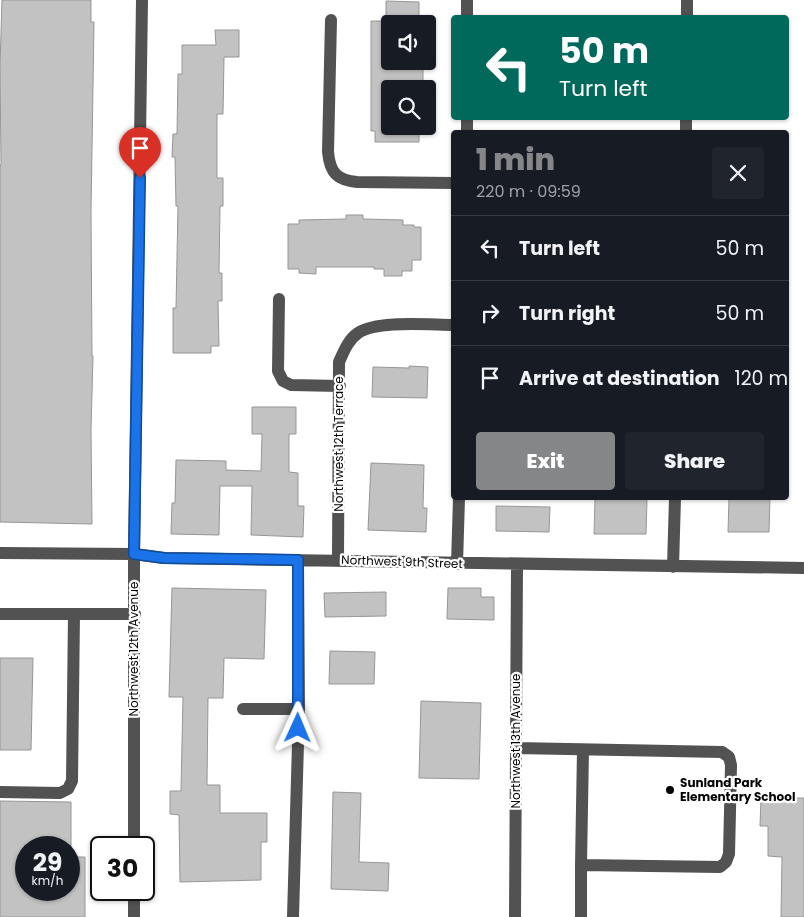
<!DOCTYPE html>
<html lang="en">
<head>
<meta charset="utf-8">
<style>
	:root { --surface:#171b24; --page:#20242c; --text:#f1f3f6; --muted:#9ea1a6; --line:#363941; --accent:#858687 }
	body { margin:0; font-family:Poppins,sans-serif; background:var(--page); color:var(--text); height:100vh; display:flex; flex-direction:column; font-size:19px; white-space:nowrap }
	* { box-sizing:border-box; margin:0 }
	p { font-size:16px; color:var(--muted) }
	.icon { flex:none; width:28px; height:28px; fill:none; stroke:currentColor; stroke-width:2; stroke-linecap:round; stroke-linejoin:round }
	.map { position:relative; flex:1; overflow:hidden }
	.panel { position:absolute; left:451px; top:130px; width:338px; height:370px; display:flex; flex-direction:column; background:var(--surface); border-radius:5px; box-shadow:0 1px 4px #0004 }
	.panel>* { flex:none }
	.top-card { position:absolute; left:451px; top:15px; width:338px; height:105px; border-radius:5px; box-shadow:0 1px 4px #0004; background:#00695c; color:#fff; overflow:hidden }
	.buttons { position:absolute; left:381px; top:15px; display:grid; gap:10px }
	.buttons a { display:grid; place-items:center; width:55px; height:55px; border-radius:5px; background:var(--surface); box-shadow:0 1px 4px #0004; font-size:25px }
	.speed { position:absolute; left:15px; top:836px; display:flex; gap:10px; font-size:25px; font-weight:700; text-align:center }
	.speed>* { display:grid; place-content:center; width:65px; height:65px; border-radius:50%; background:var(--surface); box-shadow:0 1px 4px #0004; line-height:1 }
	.speed small { font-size:12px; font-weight:400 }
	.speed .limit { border:2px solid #111; border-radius:8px; background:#fff; color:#111 }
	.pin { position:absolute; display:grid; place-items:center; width:42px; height:42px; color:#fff; margin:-51px -21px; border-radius:50% 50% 50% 0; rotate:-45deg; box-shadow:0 0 5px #0007 }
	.pin .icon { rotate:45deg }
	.me { position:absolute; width:55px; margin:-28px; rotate:1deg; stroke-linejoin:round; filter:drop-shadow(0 0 4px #0008) }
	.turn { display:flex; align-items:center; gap:18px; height:105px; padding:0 25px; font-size:22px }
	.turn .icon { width:65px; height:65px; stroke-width:2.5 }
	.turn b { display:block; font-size:35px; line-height:42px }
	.round { display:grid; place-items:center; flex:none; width:52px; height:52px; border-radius:5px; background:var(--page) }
	.overview { display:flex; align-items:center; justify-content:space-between; height:85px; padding:0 25px }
	h1 { font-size:30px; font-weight:800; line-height:38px; color:var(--accent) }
	.primary-button { display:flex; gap:10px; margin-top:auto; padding:10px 25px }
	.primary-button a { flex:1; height:58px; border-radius:5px; background:var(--accent); color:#fff; font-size:20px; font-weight:800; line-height:58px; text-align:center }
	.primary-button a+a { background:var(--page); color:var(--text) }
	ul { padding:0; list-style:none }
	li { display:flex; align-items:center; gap:15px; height:65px; padding:0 25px; border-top:1px solid var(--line) }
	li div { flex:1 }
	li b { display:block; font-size:19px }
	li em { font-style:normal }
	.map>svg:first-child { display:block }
	.building { fill:#c2c2c2; stroke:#969696 }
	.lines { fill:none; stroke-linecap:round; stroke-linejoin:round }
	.minor { stroke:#525252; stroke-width:12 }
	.route-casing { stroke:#114b97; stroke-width:12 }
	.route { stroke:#1a73e8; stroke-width:9 }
	.poi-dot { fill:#000; stroke:#fff; stroke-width:2 }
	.labels { text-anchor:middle; stroke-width:4.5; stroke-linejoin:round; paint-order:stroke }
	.street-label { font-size:12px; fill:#000; stroke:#fff }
	.poi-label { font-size:12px; font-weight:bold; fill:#000; stroke:#fff; text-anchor:start }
</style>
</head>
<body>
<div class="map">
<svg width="804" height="917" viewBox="0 0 804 917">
	<rect width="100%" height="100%" fill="#fff"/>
	<path class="building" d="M2 0H91V22H94L91 212 92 356H93L91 430 92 524 0 522V165H1L0 65Z
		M386 1 419 2V24H390V61H418V67H423V86L418 85V89H390V126H419V142H375V131H371V21H386Z
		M215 30H239V57H224L223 114H217V178H223V206H220L219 273H222V301H218L219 346H211V353H173V308H176L178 206H176L175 157H172L173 134H177L178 74H182V45H216Z
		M346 215H363V219L403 220V225H414V227H421V260H412V271H402V276H384V269H374V267H316V274L299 273V269H288V224H299V220L346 219Z
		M409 366 428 367 427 398 372 397 373 367 409 368Z
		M252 407H296V434H289V472L298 473V506H304L303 537 251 535 252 486H220L219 535 171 534 172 503H175L176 460 226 461V470L261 471 262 434H252Z
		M371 463 424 465 423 508H427L426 532 368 530Z
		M729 498H770L769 532H728Z
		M595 499H647L646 534H594Z
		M496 506 550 507 549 532 496 531Z
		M172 588 266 590 264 659 224 658 223 698H208L207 785H220V813H267V842H261V880L180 882 179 815 170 814V791H181L183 697H169Z
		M448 588H481V597H494V620L447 619Z
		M386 592V616L325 617 324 593Z
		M330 651 375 652 374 684H329Z
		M0 658H33L31 750H0Z
		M421 701 481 703 479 779 419 778Z
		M333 792 361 793 359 862 389 863 388 891 331 889Z
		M761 798H804V917H781L782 857 768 856V826H760Z
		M0 801 71 802V848H26V890H69V857H85V917H0Z"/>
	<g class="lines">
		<path class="minor" d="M467 18V0
			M687 18V0
			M331 20 328 152C330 173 337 180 357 182L454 183
			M467 132V118
			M686 132V118
			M279 299 278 371 283 381 291 385 340 386
			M0 553 134 554 164 558 804 568
			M338 560 339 362C344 351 348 340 358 333 378 320 429 325 454 325
			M457 564 459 498
			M673 567 675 498
			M0 614H135
			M243 709H299
			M516 748 722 752 729 757 731 765 730 811 729 854 726 862 720 867 581 865V917
			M0 792 60 793 68 789 72 781 74 614
			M134 848V554L142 0
			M581 865 583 750
			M134 917V890
			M293 917 299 709 298 560
			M515 917 517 565"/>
	</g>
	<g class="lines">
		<g class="route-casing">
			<path id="route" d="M140 178 134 554 164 558 298 560V728"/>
		</g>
		<use href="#route" class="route"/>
	</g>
	<circle class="poi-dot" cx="670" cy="790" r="5"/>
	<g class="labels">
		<g class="street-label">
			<text transform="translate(339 444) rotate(-90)" y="4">Northwest 12th Terrace</text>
			<text transform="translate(402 562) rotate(2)" y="4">Northwest 9th Street</text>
			<text transform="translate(134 649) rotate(-90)" y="4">Northwest 12th Avenue</text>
			<text transform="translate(516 741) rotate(-90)" y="4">Northwest 13th Avenue</text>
		</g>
		<g class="poi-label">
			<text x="680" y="787">Sunland Park<tspan x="680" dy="14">Elementary School</tspan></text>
		</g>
	</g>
</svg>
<div class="buttons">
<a><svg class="icon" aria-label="sound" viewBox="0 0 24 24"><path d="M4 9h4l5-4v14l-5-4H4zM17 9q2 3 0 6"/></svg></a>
<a><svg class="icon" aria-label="search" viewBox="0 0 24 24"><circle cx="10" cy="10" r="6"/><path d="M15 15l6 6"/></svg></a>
</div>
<div class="speed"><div>29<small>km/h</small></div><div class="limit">30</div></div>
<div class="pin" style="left:140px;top:178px;background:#d93025"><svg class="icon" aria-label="arrive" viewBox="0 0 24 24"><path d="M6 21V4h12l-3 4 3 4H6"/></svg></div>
<svg class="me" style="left:298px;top:728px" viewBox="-20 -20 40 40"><path d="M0-17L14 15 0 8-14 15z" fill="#1a73e8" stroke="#fff" stroke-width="4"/></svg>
<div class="top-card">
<div class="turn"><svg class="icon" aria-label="left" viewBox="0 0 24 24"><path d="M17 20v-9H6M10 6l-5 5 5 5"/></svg><div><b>50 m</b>Turn left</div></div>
</div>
<section class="panel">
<div class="overview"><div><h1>1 min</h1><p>220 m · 09:59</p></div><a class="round"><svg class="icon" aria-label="close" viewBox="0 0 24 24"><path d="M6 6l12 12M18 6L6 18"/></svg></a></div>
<ul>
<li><svg class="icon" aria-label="left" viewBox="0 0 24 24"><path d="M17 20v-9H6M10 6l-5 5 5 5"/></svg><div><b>Turn left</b></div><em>50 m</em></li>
<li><svg class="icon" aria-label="right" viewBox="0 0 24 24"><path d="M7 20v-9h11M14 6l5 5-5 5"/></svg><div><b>Turn right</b></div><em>50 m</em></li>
<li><svg class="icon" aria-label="arrive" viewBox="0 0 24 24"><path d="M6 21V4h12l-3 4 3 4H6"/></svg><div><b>Arrive at destination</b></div><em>120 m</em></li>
</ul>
<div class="primary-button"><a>Exit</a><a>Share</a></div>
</section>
</div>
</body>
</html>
